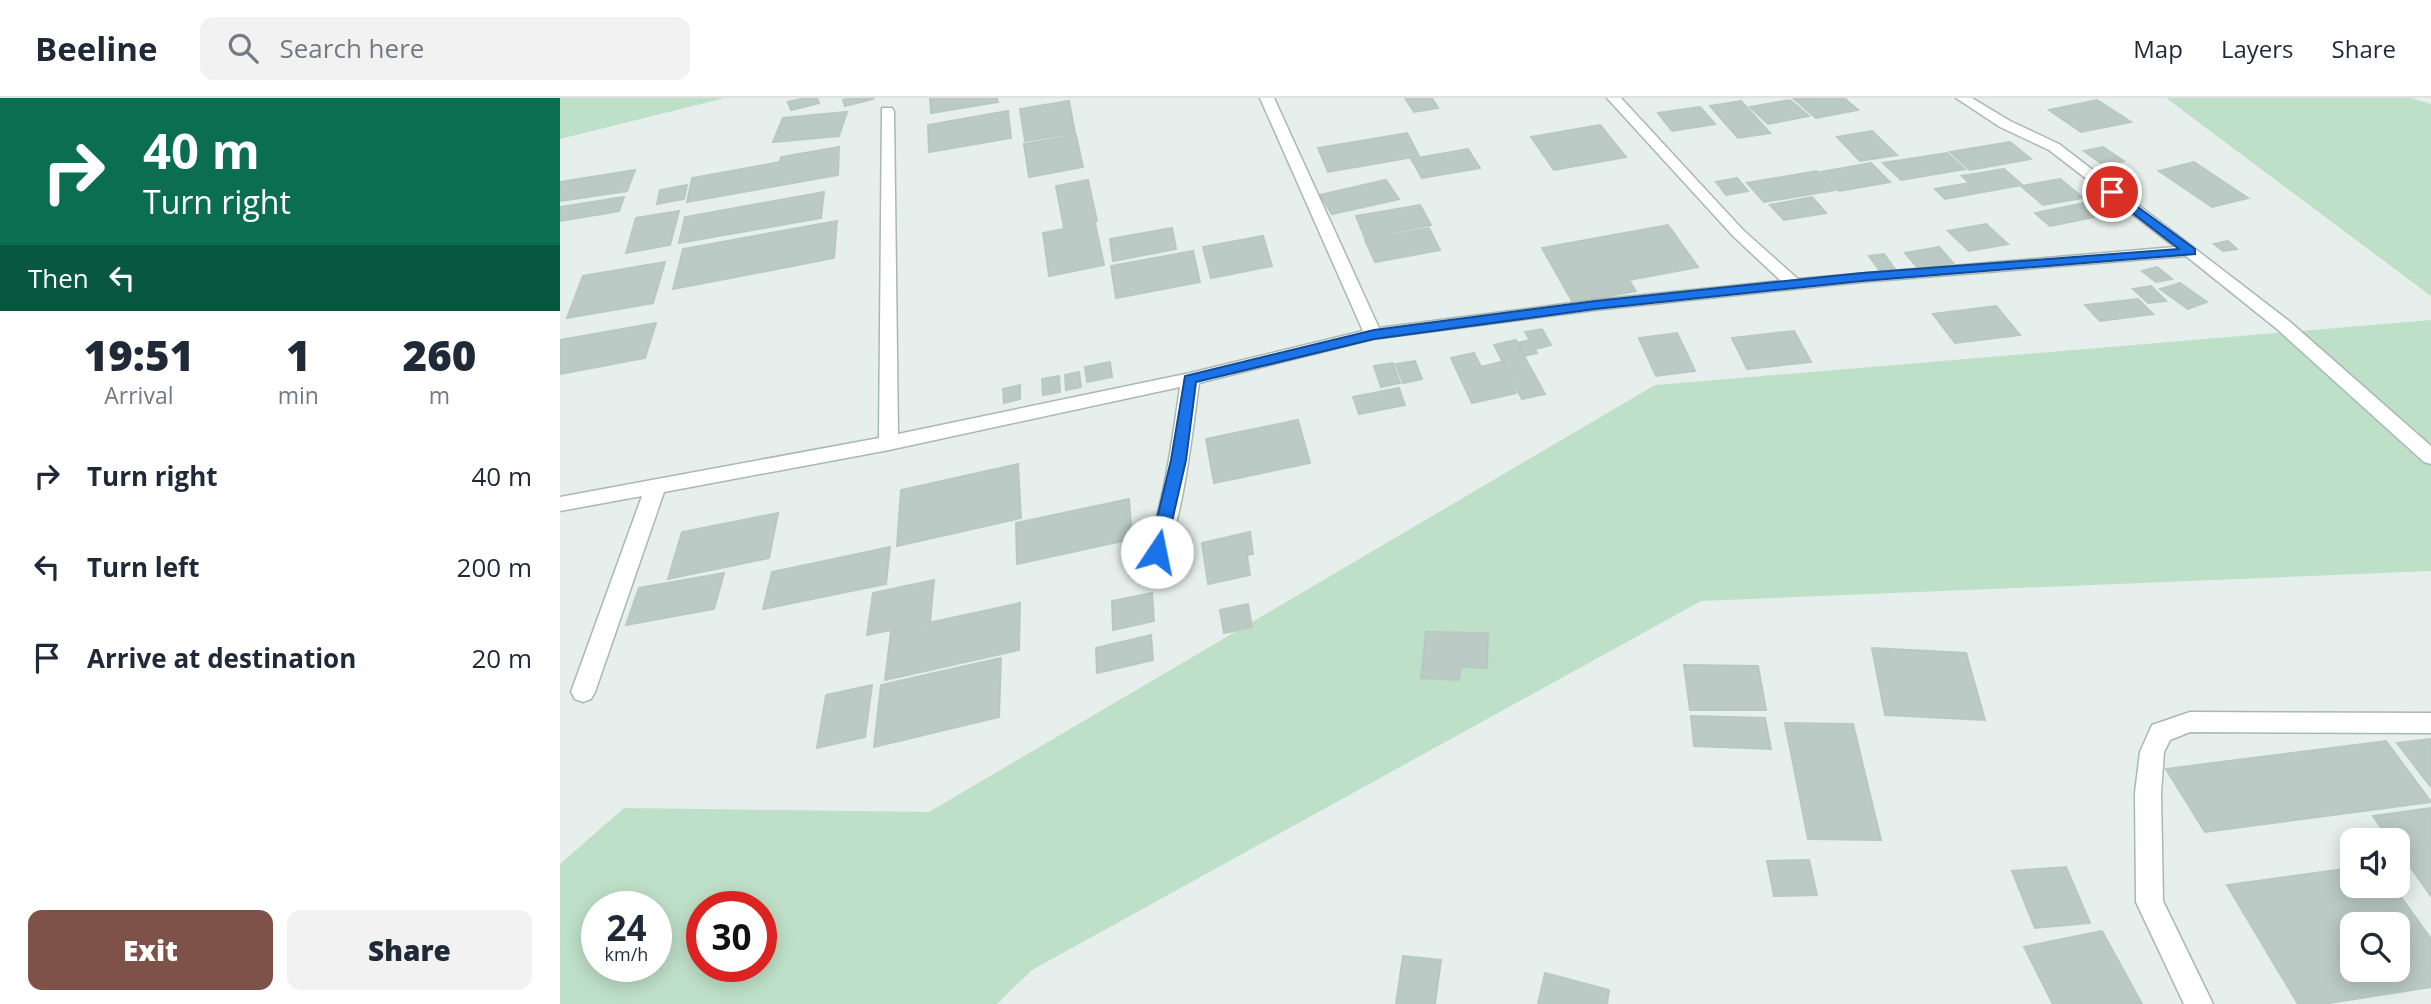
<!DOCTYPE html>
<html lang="en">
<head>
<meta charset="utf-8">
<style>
	:root { --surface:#fff; --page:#f2f2f3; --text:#1f2937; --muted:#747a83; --line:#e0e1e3; --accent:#7f5249 }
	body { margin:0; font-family:"Open Sans",sans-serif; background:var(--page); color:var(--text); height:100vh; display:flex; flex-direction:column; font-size:26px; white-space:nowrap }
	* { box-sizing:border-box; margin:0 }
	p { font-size:23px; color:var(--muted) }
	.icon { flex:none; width:38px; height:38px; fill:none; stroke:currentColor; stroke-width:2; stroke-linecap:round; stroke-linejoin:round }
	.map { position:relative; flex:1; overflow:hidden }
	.panel { display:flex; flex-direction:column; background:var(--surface); width:560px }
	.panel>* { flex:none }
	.guide { background:#0b6e4f; color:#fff; overflow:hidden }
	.controls { position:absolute; left:1780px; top:730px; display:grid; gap:14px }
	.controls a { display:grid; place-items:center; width:70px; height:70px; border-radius:14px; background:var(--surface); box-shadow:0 4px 18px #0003; font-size:35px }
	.speed { position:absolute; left:21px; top:793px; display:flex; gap:14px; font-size:35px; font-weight:700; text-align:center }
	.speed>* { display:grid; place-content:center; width:91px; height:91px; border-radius:50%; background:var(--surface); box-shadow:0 4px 18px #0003; line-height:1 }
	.speed small { font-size:18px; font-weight:400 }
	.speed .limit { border:10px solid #d22; background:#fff; color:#111 }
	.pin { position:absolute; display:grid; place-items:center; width:60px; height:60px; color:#fff; margin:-30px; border:4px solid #fff; border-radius:50%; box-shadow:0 2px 7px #0007 }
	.me { position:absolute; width:77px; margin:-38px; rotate:11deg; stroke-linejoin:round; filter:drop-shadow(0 0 5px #0008) }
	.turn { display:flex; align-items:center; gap:24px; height:147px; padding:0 28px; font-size:32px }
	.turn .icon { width:91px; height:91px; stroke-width:2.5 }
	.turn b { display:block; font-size:49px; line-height:60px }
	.then { display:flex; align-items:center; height:66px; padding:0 28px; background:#0003; gap:14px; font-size:26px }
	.eta { display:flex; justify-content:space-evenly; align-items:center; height:119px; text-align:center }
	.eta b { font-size:42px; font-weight:800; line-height:49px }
	.action { display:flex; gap:14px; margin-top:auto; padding:14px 28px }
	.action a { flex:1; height:80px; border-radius:14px; background:var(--accent); color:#fff; font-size:28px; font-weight:800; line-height:80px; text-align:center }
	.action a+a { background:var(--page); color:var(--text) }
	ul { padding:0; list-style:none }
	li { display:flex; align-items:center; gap:21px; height:91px; padding:0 28px }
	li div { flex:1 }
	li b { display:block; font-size:26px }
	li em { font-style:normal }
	header { display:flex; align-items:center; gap:42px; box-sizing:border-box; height:98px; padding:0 35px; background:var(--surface); border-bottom:2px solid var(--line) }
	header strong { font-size:33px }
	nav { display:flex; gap:38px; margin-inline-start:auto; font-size:24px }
	.search { width:490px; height:63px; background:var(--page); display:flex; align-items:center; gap:18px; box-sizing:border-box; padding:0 24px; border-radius:14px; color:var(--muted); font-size:26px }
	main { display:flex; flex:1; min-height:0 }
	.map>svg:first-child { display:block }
	.green { fill:#bfe0c8; fill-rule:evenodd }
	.building { fill:#bbcac4; stroke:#b8c9c2; stroke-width:2; fill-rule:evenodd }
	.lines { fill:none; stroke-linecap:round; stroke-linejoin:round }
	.minor-casing { stroke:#a8b8b2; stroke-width:3 }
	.minor { fill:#fff; fill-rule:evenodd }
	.route { fill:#1a73e8; stroke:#114b97; stroke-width:2 }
</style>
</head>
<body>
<header>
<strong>Beeline</strong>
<div class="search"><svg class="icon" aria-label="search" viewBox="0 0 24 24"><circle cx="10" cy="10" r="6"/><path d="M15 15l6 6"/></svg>Search here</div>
<nav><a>Map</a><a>Layers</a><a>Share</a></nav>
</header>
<main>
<section class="panel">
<div class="guide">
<div class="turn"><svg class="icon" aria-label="right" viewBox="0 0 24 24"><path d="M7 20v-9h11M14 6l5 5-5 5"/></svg><div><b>40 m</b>Turn right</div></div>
<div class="then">Then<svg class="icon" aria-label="left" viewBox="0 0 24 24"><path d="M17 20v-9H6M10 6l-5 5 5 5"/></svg></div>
</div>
<div class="eta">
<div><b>19:51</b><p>Arrival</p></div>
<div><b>1</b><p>min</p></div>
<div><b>260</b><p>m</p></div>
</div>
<ul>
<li><svg class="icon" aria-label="right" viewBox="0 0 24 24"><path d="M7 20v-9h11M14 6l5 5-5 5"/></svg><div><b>Turn right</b></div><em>40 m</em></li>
<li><svg class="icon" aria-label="left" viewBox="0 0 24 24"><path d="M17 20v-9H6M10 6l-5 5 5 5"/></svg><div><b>Turn left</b></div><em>200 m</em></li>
<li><svg class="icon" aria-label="arrive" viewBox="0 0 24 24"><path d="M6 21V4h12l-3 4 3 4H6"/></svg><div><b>Arrive at destination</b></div><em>20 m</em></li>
</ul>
<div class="action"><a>Exit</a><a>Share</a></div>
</section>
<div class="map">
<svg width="1871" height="906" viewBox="0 0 1871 906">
	<rect width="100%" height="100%" fill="#e6efeb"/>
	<path class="green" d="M0 0H165L0 41Z
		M1606 0H1851L1871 6V198Z
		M1871 222V473L1141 503 472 872 437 906H0V766L64 710 369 714 1095 287ZM37 808H96V868H37ZM142 808H201V868H142Z"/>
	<path class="building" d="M245 0H257L259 5 231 12 228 4Z
		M293 0H312L313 1 285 8 283 2Z
		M370 0H437L438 4 371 15Z
		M845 0H872L878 10 854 14Z
		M1284 0 1298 12 1256 20 1234 1Z
		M1230 2 1249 18 1208 26 1190 9Z
		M1537 2 1571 24 1521 34 1489 12Z
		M509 3 515 35 465 43 460 11Z
		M1181 3 1210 35 1178 40 1150 8Z
		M1140 9 1155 26 1112 33 1098 15Z
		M448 13 451 40 369 54 368 27Z
		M287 14 279 38 213 44 223 20Z
		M1040 27 1066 59 994 72 971 39Z
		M1312 33 1337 57 1300 63 1277 39Z
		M847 35 859 58 768 74 758 50Z
		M516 37 523 69 469 79 464 46Z
		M1450 44 1471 61 1410 72 1390 54Z
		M279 49 278 77 127 104 132 80 220 64 221 59Z
		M1543 49 1564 63 1545 68 1524 53Z
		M908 51 920 70 862 80 851 61Z
		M1387 55 1405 71 1341 82 1323 65Z
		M1634 64 1688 100 1652 109 1599 73Z
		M1311 65 1330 84 1279 93 1261 74Z
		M1444 71 1462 87 1385 101 1375 91 1409 85 1402 78Z
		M75 72 67 93 0 103V84Z
		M1257 73 1275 92 1204 104 1187 85Z
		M1177 80 1188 93 1166 97 1156 84Z
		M1500 81 1523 100 1483 107 1461 88Z
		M528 82 537 123 504 130 496 88Z
		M826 82 839 101 772 116 760 97Z
		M127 87 124 101 97 106 100 92Z
		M264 94 261 120 119 145 125 119Z
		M64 99 59 113 0 123V109Z
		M1252 99 1266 115 1224 122 1210 107Z
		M1529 104 1545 117 1490 128 1475 115Z
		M860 107 871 127 805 140 796 118Z
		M119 113 110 147 66 155 76 120Z
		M277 123 274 160 113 191 123 151Z
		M535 125 544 167 489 178 483 135Z
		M1426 126 1448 146 1409 153 1388 133Z
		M1108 127 1138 169 1069 182 1076 193 1013 205 982 150Z
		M612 130 616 151 553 163 550 141Z
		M869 130 880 152 815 164 805 142Z
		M703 138 712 168 651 180 643 149Z
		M1668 143 1677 151 1663 153 1654 146Z
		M1379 149 1393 165 1358 170 1345 155Z
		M633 153 640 184 556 200 551 168Z
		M1324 156 1335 171 1320 173 1309 158Z
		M105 164 93 205 7 220 23 178Z
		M1597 169 1612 181 1596 184 1582 173Z
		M1620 185 1647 204 1628 211 1600 191Z
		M1591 188 1606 203 1588 205 1573 191Z
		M1578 201 1593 216 1540 223 1525 207Z
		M1436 208 1460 237 1395 245 1373 216Z
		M96 225 85 260 0 276V242Z
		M982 231 991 247 975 251 965 234Z
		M1234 233 1251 264 1187 271 1172 240Z
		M1117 235 1135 273 1096 278 1079 240Z
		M956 242 964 258 985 296 962 301 934 247Z
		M970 242 977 255 964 258 957 245Z
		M914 255 921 269 941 264 956 295 912 305 891 260Z
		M855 263 862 281 843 285 836 266Z
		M550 264 552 279 527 284 525 269Z
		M833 265 840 285 821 289 814 268Z
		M519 274 521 289 506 292 505 277Z
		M499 278 500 294 483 297 482 281Z
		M460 287V301L444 305 443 291Z
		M839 290 845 307 799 316 793 299Z
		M738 322 750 365 654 385 646 341Z
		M458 366 461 420 337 448 341 392Z
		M569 401 572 441 457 466 456 425Z
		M218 415 209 460 108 481 122 434Z
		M690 434 693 456 687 457 690 477 648 486 642 445Z
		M330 449 326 486 203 511 212 474Z
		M164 475 154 511 66 527 79 490Z
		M374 482 370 524 307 537 313 495Z
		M592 495 594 523 553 532 552 503Z
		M460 505 459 552 325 582 331 533Z
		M688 506 692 529 664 535 660 512Z
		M866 534 928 535 927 570 901 569 899 582 861 580Z
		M591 537 593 562 537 575 536 550Z
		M1312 550 1406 555 1425 622 1325 617Z
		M441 560 439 619 314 649 321 587Z
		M1124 567 1198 568 1206 612H1130Z
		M312 587 305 639 257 650 266 597Z
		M1131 618 1205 620 1211 651 1134 648Z
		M1225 625 1293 626 1321 742 1248 741Z
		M1871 641V689L1837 645Z
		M1826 643 1871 704 1645 734 1606 671Z
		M1871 710V798L1838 752V742H1830L1813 718Z
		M1249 762 1257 797 1214 798 1207 763Z
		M1506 769 1530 825 1475 830 1452 773Z
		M1792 770V788H1833L1871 841V889L1763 906H1738L1667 787ZM1792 826H1838V872H1792Z
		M1542 833 1582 906H1493L1464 849Z
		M843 858 881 862 875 906H836Z
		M985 875 1049 892 1047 906H978Z"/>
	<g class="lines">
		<g class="minor-casing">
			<path id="minor" d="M700 0H714L819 230 1035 202 1221 183 1173 138 1047 0H1061L1183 132 1238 181 1615 149 1489 52 1440 29 1396 0H1412L1450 23 1499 46 1729 223 1871 348V366L1864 364 1717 231 1626 158 1302 184 1035 212 813 241 639 285C631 343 623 429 596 481L588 483 580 481 577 475C603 417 611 351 620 289L329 352 104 394 35 594 31 601 23 604 15 601 11 594 82 398 0 413V399L319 340 322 10H332L334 13 338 336 630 275 803 233Z
				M1630 614 1871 615V635L1630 634 1610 642 1604 654 1601 695 1603 803 1653 906H1624L1576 804 1575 695 1580 654 1592 627Z"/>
		</g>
		<use href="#minor" class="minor"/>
	</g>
	<path class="route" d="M1552 90 1635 151V156L1302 183 1035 211 814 241 636 284 626 362 605 454 597 460 589 454 611 362 625 278 814 232 1035 203 1302 175 1619 151 1548 96 1547 94Z"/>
</svg>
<div class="controls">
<a><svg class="icon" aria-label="sound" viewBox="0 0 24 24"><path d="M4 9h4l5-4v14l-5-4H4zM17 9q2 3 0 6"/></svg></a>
<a><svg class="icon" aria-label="search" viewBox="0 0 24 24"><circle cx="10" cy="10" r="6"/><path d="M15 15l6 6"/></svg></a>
</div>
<div class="speed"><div>24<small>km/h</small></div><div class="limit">30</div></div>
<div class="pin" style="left:1552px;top:94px;background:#d93025"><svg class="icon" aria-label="arrive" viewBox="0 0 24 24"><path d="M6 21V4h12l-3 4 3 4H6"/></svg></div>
<svg class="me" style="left:597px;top:454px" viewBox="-20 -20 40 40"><circle r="19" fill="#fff"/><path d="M0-13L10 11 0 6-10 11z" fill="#1a73e8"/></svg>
</div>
</main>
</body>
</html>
